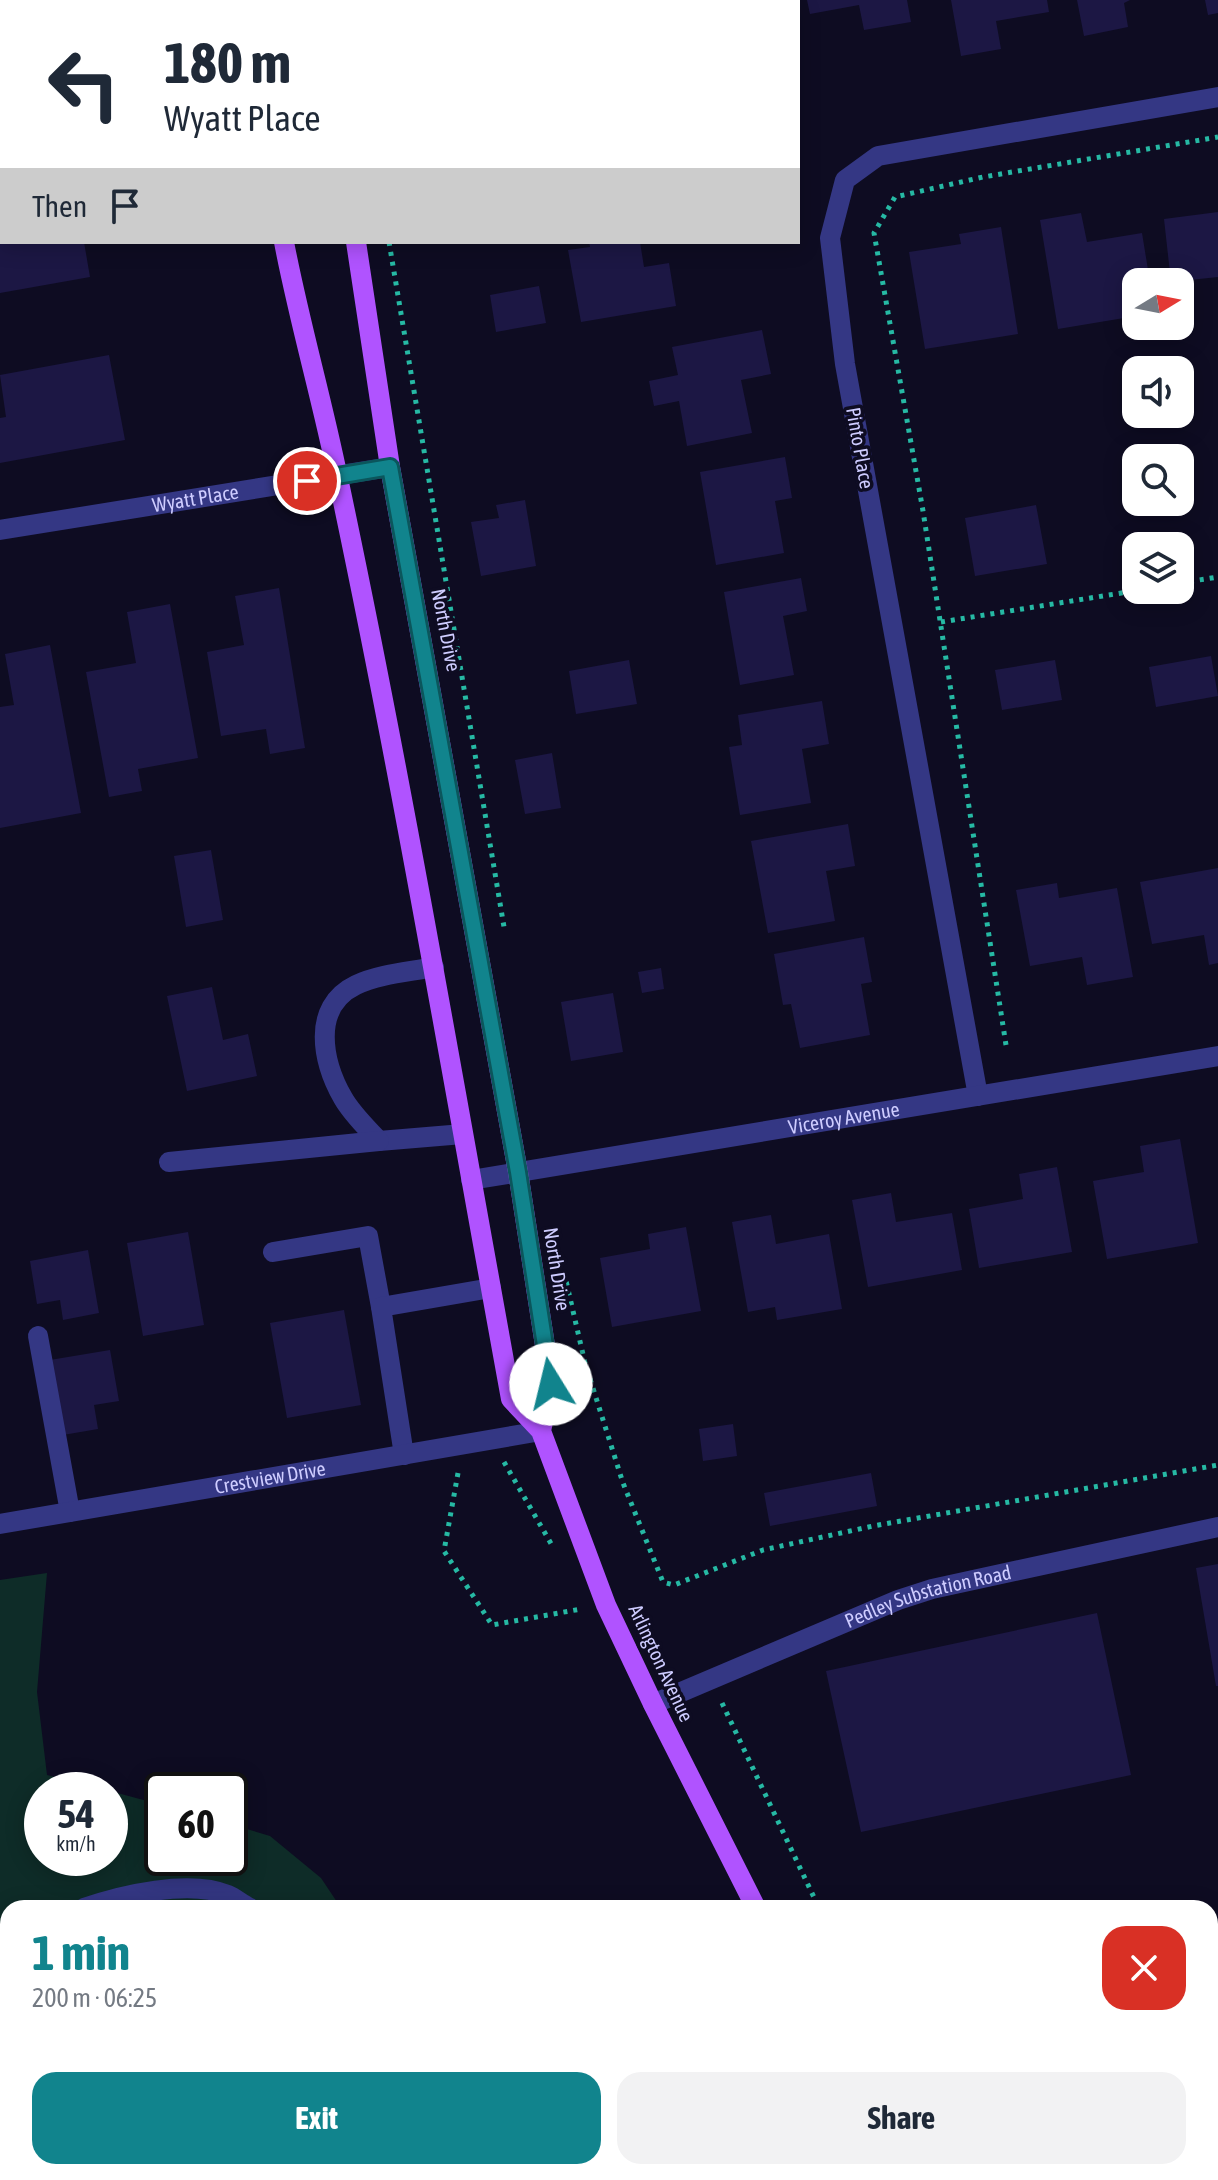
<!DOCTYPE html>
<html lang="en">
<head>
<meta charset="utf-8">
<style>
	:root { --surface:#fff; --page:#f2f2f3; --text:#1f2937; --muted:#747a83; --accent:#11848d }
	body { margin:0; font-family:"Asap Condensed",sans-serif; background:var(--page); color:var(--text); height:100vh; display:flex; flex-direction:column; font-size:30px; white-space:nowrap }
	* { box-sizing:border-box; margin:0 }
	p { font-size:26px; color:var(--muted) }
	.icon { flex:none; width:44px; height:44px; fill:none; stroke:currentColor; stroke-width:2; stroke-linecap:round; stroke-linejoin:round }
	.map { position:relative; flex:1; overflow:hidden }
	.sheet { position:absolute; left:0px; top:1900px; width:1218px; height:280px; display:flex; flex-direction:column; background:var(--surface); border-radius:24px 24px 0 0; box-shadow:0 4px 20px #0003 }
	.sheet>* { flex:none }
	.hud { position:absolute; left:0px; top:0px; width:800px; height:244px; box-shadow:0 4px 20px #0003; background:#fff; color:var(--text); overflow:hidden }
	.needle { width:52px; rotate:80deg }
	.controls { position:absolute; left:1122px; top:268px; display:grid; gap:16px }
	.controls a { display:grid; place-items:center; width:72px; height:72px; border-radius:16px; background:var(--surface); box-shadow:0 4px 20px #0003; font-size:40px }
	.speed { position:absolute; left:24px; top:1772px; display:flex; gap:16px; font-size:40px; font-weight:700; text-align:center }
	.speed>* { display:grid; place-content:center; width:104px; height:104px; border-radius:50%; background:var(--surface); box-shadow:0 4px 20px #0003; line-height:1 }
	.speed small { font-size:20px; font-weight:400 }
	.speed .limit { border:4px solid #111; border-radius:12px; background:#fff; color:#111 }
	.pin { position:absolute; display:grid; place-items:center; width:68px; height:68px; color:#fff; margin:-34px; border:4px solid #fff; border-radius:50%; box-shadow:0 2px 8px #0007 }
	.me { position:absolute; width:88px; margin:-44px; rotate:351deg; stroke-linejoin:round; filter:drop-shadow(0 0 6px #0008) }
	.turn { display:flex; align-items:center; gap:28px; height:168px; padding:0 32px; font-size:36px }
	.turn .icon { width:104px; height:104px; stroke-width:2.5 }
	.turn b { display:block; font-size:56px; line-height:68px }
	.then { display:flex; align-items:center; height:76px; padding:0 32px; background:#0003; gap:16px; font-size:30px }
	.round { display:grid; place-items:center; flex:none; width:84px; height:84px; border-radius:24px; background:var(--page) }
	.head { display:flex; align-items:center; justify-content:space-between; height:136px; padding:0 32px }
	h1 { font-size:48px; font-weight:700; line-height:60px; color:var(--accent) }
	.action { display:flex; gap:16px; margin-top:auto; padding:16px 32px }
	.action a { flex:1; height:92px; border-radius:24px; background:var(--accent); color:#fff; font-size:32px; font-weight:700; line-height:92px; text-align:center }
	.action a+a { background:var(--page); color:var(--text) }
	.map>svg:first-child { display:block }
	.green { fill:#0e2c28 }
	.building { fill:#1c1744 }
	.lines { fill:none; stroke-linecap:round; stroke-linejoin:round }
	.path { stroke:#26b9a4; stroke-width:5; stroke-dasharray:4 6; stroke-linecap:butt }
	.minor { stroke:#343784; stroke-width:20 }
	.major { stroke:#b053ff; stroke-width:20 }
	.route-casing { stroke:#0b565c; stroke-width:20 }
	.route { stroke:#11848d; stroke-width:14 }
	.labels { text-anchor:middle; stroke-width:7; stroke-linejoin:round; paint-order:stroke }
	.street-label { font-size:20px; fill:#ceccff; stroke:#0e0c22 }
</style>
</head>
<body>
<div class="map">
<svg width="1218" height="2180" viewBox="0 0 1218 2180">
	<rect width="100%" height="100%" fill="#0e0c22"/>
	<path class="green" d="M47 1573 37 1692 47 1775 107 1790H42V1858H110V1791L162 1805V1858H230V1824L270 1836 321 1878 341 1908H8V2172H507L510 2180H0V1580Z"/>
	<path class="building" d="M807 0H907L911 22 864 30 859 5 810 14Z
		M951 0H1047L1049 12 996 21 1001 49 961 56Z
		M1077 0H1130L1124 3 1128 27 1084 36Z
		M1205 0H1218V13L1208 15Z
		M1218 212V277L1171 282 1164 219Z
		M1081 213 1087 242 1142 233 1150 282H1136V316L1058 329 1040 220Z
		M1001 227 1018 334 925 349 909 252 961 244 959 234Z
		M0 242H84L90 277 0 293Z
		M589 242H640L644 267 669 263 676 306 581 322 568 250 590 247Z
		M539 286 546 323 496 332 490 295Z
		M762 330 771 374 741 380 752 433 687 446 679 401 654 406 649 381 678 375 672 347Z
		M109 355 125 440 0 463V418L6 417 0 375Z
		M785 457 792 498 775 501 784 553 716 565 700 472Z
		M525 500 536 566 481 576 471 522 499 518 496 505Z
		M1036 505 1047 564 975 576 965 518Z
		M801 578 807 611 783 616 794 675 740 685 724 592Z
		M279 588 305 748 270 754 266 729 221 736 207 652 244 645 235 596Z
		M170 604 198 758 138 769 142 791 109 797 86 672 136 663 127 612Z
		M50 645 81 813 0 828V707L14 705 5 654Z
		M1211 656 1218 696 1156 707 1149 667Z
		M629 660 637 704 576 714 569 671Z
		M1055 660 1062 700 1002 710 995 670Z
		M822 701 829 744 802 749 811 803 740 815 729 747 742 745 738 715Z
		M552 753 561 808 525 814 515 760Z
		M848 824 855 866 826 871 835 921 768 933 751 841Z
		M211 850 223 920 186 927 174 856Z
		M1218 868V963L1209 965 1204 935 1152 944 1140 882Z
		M1057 883 1059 898 1117 888 1133 977 1087 985 1082 957 1030 966 1016 890Z
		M864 937 872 982 861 984 870 1035 800 1048 791 1004 783 1005 774 954Z
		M661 968 664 989 642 993 638 972Z
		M212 987 223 1040 248 1034 257 1076 187 1091 167 996Z
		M613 993 623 1052 571 1061 561 1002Z
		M1180 1139 1198 1243 1107 1259 1093 1181 1144 1172 1140 1146Z
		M1057 1167 1072 1252 979 1268 969 1209 1023 1199 1019 1174Z
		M891 1193 896 1222 952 1213 962 1270 868 1287 852 1200Z
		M771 1215 776 1244 829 1234 842 1309 777 1320 775 1307 748 1312 732 1222Z
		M686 1227 701 1311 612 1327 600 1258 650 1249 648 1234Z
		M188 1232 204 1325 143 1336 127 1243Z
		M88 1250 99 1313 63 1320 60 1300 37 1304 30 1261Z
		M344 1310 361 1405 287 1418 270 1323Z
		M110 1350 119 1401 94 1405 98 1429 63 1435 50 1360Z
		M733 1424 737 1456 703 1461 699 1429Z
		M871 1473 877 1506 770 1526 764 1493Z
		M1218 1564V1686H1216L1196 1568Z
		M1097 1613 1131 1775 861 1832 826 1671Z"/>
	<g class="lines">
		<path class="path" d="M389 242 504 927
			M1180 583 1218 577
			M941 622 1140 590
			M1006 1045 923 511 874 233 895 197 983 177 1218 137
			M564 1272 585 1363 623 1483 663 1582 674 1585 763 1550 873 1526 1218 1465
			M504 1462 553 1547
			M458 1473 444 1551 492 1625 581 1609
			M722 1703 819 1908
			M959 2172 964 2180"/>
		<g class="minor">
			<path id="s1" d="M0 530 390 467"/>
			<path d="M434 967C409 972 379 974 356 985 310 1007 323 1063 343 1098 352 1114 367 1128 379 1141L463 1134"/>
			<path d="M978 1096 845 364 830 238 845 180 878 156 1218 97"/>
			<path d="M169 1162 379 1141"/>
			<path id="s2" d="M471 1180 1218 1056"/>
			<path d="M273 1252 368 1236 381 1307"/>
			<path d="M38 1336 70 1512"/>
			<path d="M404 1455 381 1307 491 1288"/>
			<path id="s3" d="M0 1524 541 1431"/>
			<path id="s4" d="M653 1704 898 1600 932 1589 1218 1527"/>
			<path d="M84 1908C122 1895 189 1879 228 1895 235 1898 242 1904 250 1908"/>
			<path d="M0 1943 8 1938"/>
		</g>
		<path class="major" d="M241 0V2
			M319 0V2
			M284 242C299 321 322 399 338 478 403 784 455 1092 511 1399L541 1431 606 1605 653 1704 756 1908
			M356 242 390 467 518 1172 551 1384 541 1431
			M892 2172 896 2180"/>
	</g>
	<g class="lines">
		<g class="route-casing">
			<path id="route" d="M307 481 390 467 518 1172 551 1384"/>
		</g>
		<use href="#route" class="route"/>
	</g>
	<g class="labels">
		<g class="street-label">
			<text transform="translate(860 448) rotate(80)" y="7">Pinto Place</text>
			<text dy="7" stroke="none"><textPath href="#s1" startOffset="198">Wyatt Place</textPath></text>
			<text transform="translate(446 630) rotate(79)" y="7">North Drive</text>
			<text dy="7" stroke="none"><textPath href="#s2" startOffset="378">Viceroy Avenue</textPath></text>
			<text transform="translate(557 1269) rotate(81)" y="7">North Drive</text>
			<text dy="7" stroke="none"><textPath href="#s3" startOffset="274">Crestview Drive</textPath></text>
			<text dy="7" stroke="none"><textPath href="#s4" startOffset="296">Pedley Substation Road</textPath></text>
			<text transform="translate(661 1663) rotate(65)" y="7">Arlington Avenue</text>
		</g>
	</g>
</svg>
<div class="controls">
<a><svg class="needle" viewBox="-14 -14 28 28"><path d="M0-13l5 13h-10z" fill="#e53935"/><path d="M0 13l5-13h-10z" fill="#747a83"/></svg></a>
<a><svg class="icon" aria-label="sound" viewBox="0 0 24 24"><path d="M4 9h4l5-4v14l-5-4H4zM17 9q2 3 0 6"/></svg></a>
<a><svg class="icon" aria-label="search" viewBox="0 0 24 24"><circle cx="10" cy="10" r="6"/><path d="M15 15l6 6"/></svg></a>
<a><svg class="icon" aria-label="layers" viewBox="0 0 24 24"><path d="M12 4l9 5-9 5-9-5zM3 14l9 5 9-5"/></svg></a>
</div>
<div class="speed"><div>54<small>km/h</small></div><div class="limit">60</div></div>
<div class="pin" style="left:307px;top:481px;background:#d93025"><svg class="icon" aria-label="arrive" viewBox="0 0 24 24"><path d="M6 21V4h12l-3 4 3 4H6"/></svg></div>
<svg class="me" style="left:551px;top:1384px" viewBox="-20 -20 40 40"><circle r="19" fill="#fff"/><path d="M0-13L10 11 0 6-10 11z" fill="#11848d"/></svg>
<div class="hud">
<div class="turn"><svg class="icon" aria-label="left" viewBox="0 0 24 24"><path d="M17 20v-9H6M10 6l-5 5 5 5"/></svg><div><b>180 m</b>Wyatt Place</div></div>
<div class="then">Then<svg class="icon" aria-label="arrive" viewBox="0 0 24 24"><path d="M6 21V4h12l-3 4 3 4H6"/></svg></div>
</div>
<section class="sheet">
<div class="head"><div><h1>1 min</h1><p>200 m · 06:25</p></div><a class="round" style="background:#d93025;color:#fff"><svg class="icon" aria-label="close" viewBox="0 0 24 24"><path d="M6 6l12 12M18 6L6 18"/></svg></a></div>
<div class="action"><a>Exit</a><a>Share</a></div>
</section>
</div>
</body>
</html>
